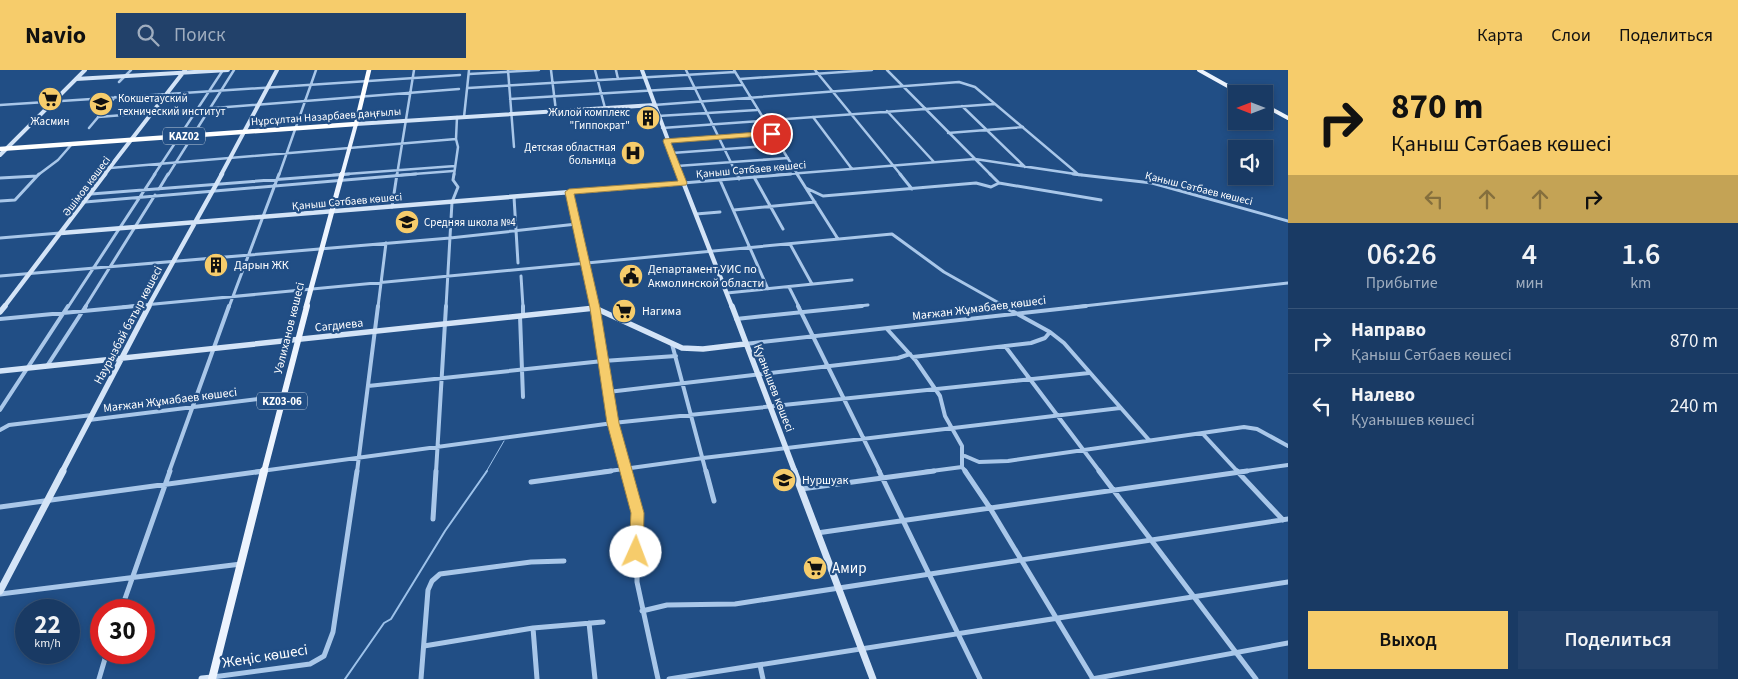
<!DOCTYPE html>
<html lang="ru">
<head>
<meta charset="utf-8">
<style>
	:root { --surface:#193a64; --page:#22416a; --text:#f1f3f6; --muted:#9fadbf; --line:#375478; --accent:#f6cc6b }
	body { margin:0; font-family:"Source Sans 3",sans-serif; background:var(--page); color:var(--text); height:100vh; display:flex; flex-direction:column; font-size:19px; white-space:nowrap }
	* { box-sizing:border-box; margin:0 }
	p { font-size:16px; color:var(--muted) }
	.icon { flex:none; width:28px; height:28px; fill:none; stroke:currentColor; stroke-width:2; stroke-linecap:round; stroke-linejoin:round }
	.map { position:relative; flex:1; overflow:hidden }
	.panel { display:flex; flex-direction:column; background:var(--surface); width:450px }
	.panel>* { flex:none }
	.banner { background:#f6cc6b; color:#111; overflow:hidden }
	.needle { width:32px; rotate:270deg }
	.buttons { position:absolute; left:1228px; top:15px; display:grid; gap:10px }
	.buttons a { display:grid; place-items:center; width:45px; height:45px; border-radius:0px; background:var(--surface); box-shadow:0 2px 8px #0003,0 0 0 1px var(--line); font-size:25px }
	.speed { position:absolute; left:15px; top:529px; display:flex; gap:10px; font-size:25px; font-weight:700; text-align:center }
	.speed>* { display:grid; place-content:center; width:65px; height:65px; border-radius:50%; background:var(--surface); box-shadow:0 2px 8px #0003,0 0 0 1px var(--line); line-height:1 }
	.speed small { font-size:12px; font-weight:400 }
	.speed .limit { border:8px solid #d22; background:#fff; color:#111 }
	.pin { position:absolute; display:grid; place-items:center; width:42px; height:42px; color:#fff; margin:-21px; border:2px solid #fff; border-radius:50%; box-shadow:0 1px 5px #0007 }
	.me { position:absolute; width:55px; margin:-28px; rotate:2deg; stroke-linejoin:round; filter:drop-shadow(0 0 4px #0008) }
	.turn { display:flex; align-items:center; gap:18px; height:105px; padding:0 20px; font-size:22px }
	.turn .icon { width:65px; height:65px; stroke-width:2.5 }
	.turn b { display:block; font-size:35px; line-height:42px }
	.lanes { display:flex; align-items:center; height:48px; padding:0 20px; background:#0003; justify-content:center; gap:25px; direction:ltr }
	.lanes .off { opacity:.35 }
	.eta { display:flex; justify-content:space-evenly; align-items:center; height:85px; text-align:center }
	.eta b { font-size:30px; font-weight:600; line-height:35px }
	.primary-button { display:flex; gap:10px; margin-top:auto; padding:10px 20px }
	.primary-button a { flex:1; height:58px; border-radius:0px; background:var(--accent); color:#111; font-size:20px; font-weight:600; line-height:58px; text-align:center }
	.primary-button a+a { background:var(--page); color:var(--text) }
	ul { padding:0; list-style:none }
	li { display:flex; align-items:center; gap:15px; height:65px; padding:0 20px; border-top:1px solid var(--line) }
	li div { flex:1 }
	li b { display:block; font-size:19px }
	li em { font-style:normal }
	header { display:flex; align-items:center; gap:30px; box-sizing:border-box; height:70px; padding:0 25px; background:var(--accent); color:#111 }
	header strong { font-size:24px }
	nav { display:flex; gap:28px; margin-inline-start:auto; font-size:18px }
	.search { width:350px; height:45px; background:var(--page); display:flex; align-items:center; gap:12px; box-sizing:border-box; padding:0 18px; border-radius:0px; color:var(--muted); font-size:19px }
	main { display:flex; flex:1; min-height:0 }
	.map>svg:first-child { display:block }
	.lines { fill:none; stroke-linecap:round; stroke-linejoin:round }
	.stream-far1 { stroke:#9dc2ea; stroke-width:1 }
	.stream { stroke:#9dc2ea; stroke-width:2 }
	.street-far3 { stroke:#a9c7e9; stroke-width:2.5 }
	.street-far2 { stroke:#a9c7e9; stroke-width:3 }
	.street-far1 { stroke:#a9c7e9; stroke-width:4 }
	.street { stroke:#a9c7e9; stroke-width:5 }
	.secondary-far3 { stroke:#d4e4f7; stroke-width:4 }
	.secondary-far2 { stroke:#d4e4f7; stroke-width:4.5 }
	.secondary-far1 { stroke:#d4e4f7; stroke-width:5.5 }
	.secondary { stroke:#d4e4f7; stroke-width:7 }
	.primary-far3 { stroke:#edf4fe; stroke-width:4 }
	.primary-far2 { stroke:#edf4fe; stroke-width:5 }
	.primary-far1 { stroke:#edf4fe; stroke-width:6 }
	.primary { stroke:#edf4fe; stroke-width:8 }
	.highway { stroke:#fff; stroke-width:4.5 }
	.route { fill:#f6cc6b; stroke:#a08546 }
	.labels { text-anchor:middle; stroke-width:4.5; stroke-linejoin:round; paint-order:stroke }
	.far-poi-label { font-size:11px; fill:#fff; stroke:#214e85; text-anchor:start }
	.far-street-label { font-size:11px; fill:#fff; stroke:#214e85 }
	.shield { fill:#214e85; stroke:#bccada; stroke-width:1 }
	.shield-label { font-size:11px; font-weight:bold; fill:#fff }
	.poi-label { font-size:12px; fill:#fff; stroke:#214e85; text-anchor:start }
	.street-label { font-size:12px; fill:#fff; stroke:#214e85 }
	.near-poi-label { font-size:15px; fill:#fff; stroke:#214e85; text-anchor:start }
	.near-street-label { font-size:15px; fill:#fff; stroke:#214e85 }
</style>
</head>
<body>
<header>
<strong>Navio</strong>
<div class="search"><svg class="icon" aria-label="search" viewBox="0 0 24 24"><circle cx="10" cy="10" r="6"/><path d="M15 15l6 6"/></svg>Поиск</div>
<nav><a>Карта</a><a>Слои</a><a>Поделиться</a></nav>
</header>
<main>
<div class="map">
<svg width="1288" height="609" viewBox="0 0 1288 609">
	<rect width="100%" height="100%" fill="#214e85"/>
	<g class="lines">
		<path class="stream-far1" d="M486 402 504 371"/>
		<path class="stream" d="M345 609 384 553 391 549 445 461 487 401"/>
		<path class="street-far3" d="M508 0 514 77
			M551 0 556 41
			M595 0 605 38
			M616 0 618 9
			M686 0 737 105
			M734 0 798 105
			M815 0 901 105
			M887 0 991 105
			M469 4 539 0
			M740 9 872 0
			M119 12 131 0
			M468 18 735 2
			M510 29 742 15
			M0 35 460 5
			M654 35 959 12 975 17 1079 105
			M962 36 1025 97
			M887 41 934 92
			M658 46 757 40
			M98 47 459 19
			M464 47 469 0
			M813 47 852 99
			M89 58 115 27
			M662 58 995 34
			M948 63 1023 57
			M667 71 772 64
			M672 83 780 75
			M677 96 788 88
			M110 98 456 69
			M38 105 58 90 72 74
			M154 105 223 0
			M168 105 234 0
			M279 105 316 0
			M333 105 455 96
			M397 105 414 0
			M401 105 453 101
			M454 105 458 77 456 69 457 47
			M776 105 975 89 1082 105"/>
		<path class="street-far2" d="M737 104 739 109
			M797 104 838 169
			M900 104 912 119
			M990 104 999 113
			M1073 104 1152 113 1288 151
			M754 107 783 159
			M0 108 37 106
			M720 110 768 219
			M683 113 791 104
			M806 118 823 126 976 113 991 117 999 113 1101 130
			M159 119 168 104
			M569 121 595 237
			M91 124 349 104
			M514 127 518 193
			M0 131 15 130 39 104
			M85 132 416 104
			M392 137 397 104
			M734 140 815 132
			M696 144 720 142
			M0 168 60 163
			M790 174 812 214
			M0 206 450 168 577 154
			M521 206 523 237
			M789 217 799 237
			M727 223 852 210
			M68 237 155 104
			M85 237 155 125
			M123 237 892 164 944 202 1006 237
			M229 237 279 104
			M378 237 386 173
			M446 237 452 132 458 117 453 110 454 104
			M850 237 868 235
			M1075 237 1288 213"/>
		<path class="street-far1" d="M523 236V245
			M594 236 613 353 626 402
			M798 236 880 402
			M1003 236 1050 262 1064 273 1149 370
			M520 246 523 327
			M0 249 136 236
			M736 249 862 236
			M887 259 916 291 940 326 945 346 962 376V397
			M672 274 706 402
			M745 274 1086 236
			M1005 276 1100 402
			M913 287 1031 273 1045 268 1050 262
			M47 296 86 236
			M368 316 603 291 676 286
			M608 322 898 288 910 284
			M0 340 68 236
			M89 350 283 326
			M0 360 9 355 92 345
			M1202 363 1238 402
			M965 386 979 392 1008 391 1244 357 1257 359 1288 376
			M962 397 966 402
			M169 402 229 236
			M254 402 613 353 1089 303
			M357 402 378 236
			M436 402 446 236
			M602 402 703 388 1120 338
			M924 402 962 397
			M1239 402 1288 395"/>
		<path class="street" d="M626 401 637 443V512L658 609
			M706 401 714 431
			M879 401 980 609
			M965 401 990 438 1093 609
			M1099 401 1256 609
			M1237 401 1283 450
			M531 412 611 401
			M801 419 934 401
			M0 437 264 401
			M433 449 436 401
			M817 463 1247 401
			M0 524 241 494
			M121 540 170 401
			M642 541 667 535 735 534 1288 449
			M589 553 595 609
			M533 558 537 609
			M424 576 533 558 603 552
			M760 595 763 609
			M213 607 310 594 324 586 333 562 357 401
			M99 609 107 582
			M421 609 428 520 432 511 440 504 531 492 564 491
			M669 609 1288 512
			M1092 609 1288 573"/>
		<path class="secondary-far3" d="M642 0 681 105
			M76 9 228 0
			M356 54 654 35
			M0 85 85 0
			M104 105 185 0
			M221 105 277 0"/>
		<path class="secondary-far2" d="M680 104 732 237
			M61 163 683 113
			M4 237 105 104
			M148 237 222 104"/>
		<path class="secondary-far1" d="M732 236 795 402
			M0 242 5 236
			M0 301 595 238 682 278 703 279 745 274
			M62 402 149 236"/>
		<path class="secondary" d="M794 401 873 609
			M0 521 63 401
			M202 609 212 608"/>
		<path class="primary-far3" d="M1199 0 1242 24
			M1264 35 1288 48
			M342 105 356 54"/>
		<path class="primary-far2" d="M306 237 342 104"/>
		<path class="primary-far1" d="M264 402 307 236"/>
		<path class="primary" d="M212 609 264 401"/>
		<path class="highway" d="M0 79 356 54 369 0"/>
	</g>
	<path class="route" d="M772 61 776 64 775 65 671 73 687 113 686 115 574 124 600 238 619 353 644 443 643 482 641 486 636 488 631 486 629 482 631 443 607 353 590 238 565 122 569 119 678 111 663 71 664 69Z"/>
	<defs>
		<g id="supermarket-disc" transform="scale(1.25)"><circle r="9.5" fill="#f6cc6b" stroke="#214e85"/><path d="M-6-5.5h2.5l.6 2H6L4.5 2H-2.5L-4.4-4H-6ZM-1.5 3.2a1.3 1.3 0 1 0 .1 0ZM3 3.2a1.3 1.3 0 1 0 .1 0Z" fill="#111"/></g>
		<g id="university-disc" transform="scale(1.25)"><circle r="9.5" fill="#f6cc6b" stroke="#214e85"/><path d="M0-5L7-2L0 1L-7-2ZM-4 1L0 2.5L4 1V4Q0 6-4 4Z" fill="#111"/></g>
		<g id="building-disc" transform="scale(1.25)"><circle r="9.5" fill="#f6cc6b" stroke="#214e85"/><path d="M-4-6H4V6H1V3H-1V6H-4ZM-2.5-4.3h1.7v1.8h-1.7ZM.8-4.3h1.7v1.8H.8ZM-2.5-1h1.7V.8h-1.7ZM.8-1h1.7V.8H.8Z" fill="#111"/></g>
		<g id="hospital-disc" transform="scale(1.25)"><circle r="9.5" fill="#f6cc6b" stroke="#214e85"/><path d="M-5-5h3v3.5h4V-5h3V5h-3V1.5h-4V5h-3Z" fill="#111"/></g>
		<g id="school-disc" transform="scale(1.25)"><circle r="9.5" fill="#f6cc6b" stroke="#214e85"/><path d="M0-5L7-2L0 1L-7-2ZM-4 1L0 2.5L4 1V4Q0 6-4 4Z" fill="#111"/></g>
		<g id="civic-disc" transform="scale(1.25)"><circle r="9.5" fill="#f6cc6b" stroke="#214e85"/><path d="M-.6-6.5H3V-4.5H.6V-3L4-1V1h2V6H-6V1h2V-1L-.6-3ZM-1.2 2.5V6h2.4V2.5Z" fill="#111"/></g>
	</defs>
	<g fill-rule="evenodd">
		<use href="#supermarket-disc" x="50" y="29"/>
		<use href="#university-disc" x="101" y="34"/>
		<use href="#building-disc" x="648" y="48"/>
		<use href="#hospital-disc" x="633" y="83"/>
		<use href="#school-disc" x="407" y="152"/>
		<use href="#building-disc" x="216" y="195"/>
		<use href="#civic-disc" x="631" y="206"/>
		<use href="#supermarket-disc" x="624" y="241"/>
		<use href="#school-disc" x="784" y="410"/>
		<use href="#supermarket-disc" x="815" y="498"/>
	</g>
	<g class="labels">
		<g class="far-poi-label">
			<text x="118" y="32">Кокшетауский<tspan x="118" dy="13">технический институт</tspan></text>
			<text x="630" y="46" text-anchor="end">Жилой комплекс<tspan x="630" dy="13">"Гиппократ"</tspan></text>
			<text x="50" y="55" text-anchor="middle">Жасмин</text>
			<text x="616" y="81" text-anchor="end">Детская областная<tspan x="616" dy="13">больница</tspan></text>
			<text x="424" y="156">Средняя школа №4</text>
		</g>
		<g class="far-street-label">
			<text transform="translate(326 46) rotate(-4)" y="4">Нұрсұлтан Назарбаев даңғылы</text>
			<text transform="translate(751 99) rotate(-5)" y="4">Қаныш Сәтбаев көшесі</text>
			<text transform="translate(86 116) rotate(-53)" y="4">Әшімов көшесі</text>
			<text transform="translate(1199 118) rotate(14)" y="4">Қаныш Сәтбаев көшесі</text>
			<text transform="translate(347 131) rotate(-5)" y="4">Қаныш Сәтбаев көшесі</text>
		</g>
		<g class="shield">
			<rect x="163" y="57.5" width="42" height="17" rx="4"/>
			<rect x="257" y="322.5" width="50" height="17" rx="4"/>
		</g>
		<g class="shield-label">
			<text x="184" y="70">KАZ02</text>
			<text x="282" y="335">KZ03-06</text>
		</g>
		<g class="poi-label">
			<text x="234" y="199">Дарын ЖК</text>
			<text x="648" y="203">Департамент УИС по<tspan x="648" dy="14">Акмолинской области</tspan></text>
			<text x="642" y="245">Нагима</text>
			<text x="802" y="414">Нуршуак</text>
		</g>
		<g class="street-label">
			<text transform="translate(979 238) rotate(-7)" y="4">Мағжан Жұмабаев көшесі</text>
			<text transform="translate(128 255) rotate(-62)" y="4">Наурызбай батыр көшесі</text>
			<text transform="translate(339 255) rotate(-6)" y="4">Сагдиева</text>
			<text transform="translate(289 258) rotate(-76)" y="4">Уәлиханов көшесі</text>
			<text transform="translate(774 318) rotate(69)" y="4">Қуанышев көшесі</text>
			<text transform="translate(170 330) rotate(-7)" y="4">Мағжан Жұмабаев көшесі</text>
		</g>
		<g class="near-poi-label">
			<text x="832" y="503">Амир</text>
		</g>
		<g class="near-street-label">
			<text transform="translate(265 586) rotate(-9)" y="5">Жеңіс көшесі</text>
		</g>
	</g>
</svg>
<div class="buttons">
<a><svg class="needle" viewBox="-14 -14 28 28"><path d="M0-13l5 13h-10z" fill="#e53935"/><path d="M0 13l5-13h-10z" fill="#9fadbf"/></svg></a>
<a><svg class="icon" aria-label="sound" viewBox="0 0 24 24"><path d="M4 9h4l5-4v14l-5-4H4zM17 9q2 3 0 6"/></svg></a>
</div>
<div class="speed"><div>22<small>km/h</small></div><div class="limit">30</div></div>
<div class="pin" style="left:772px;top:64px;background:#d93025"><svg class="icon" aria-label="arrive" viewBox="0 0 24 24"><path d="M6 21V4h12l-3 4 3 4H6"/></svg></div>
<svg class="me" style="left:636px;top:482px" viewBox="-20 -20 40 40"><circle r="19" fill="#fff"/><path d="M0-13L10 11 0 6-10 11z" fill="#f6cc6b"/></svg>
</div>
<section class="panel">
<div class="banner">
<div class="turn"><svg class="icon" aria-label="right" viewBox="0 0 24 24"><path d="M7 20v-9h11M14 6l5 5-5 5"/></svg><div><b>870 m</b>Қаныш Сәтбаев көшесі</div></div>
<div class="lanes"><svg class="icon off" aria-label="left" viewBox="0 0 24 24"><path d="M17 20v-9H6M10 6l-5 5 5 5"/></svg><svg class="icon off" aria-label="ahead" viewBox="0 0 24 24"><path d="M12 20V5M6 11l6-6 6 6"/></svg><svg class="icon off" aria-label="ahead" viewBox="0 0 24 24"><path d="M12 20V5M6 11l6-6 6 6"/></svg><svg class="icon" aria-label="right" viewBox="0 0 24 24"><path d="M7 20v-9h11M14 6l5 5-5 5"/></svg></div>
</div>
<div class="eta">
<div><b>06:26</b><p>Прибытие</p></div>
<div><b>4</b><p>мин</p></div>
<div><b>1.6</b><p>km</p></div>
</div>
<ul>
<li><svg class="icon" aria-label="right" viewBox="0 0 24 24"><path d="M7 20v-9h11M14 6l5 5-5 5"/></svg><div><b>Направо</b><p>Қаныш Сәтбаев көшесі</p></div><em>870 m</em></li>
<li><svg class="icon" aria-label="left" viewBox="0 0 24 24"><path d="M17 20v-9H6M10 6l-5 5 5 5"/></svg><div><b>Налево</b><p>Қуанышев көшесі</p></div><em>240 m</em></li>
</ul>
<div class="primary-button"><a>Выход</a><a>Поделиться</a></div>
</section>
</main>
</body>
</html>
